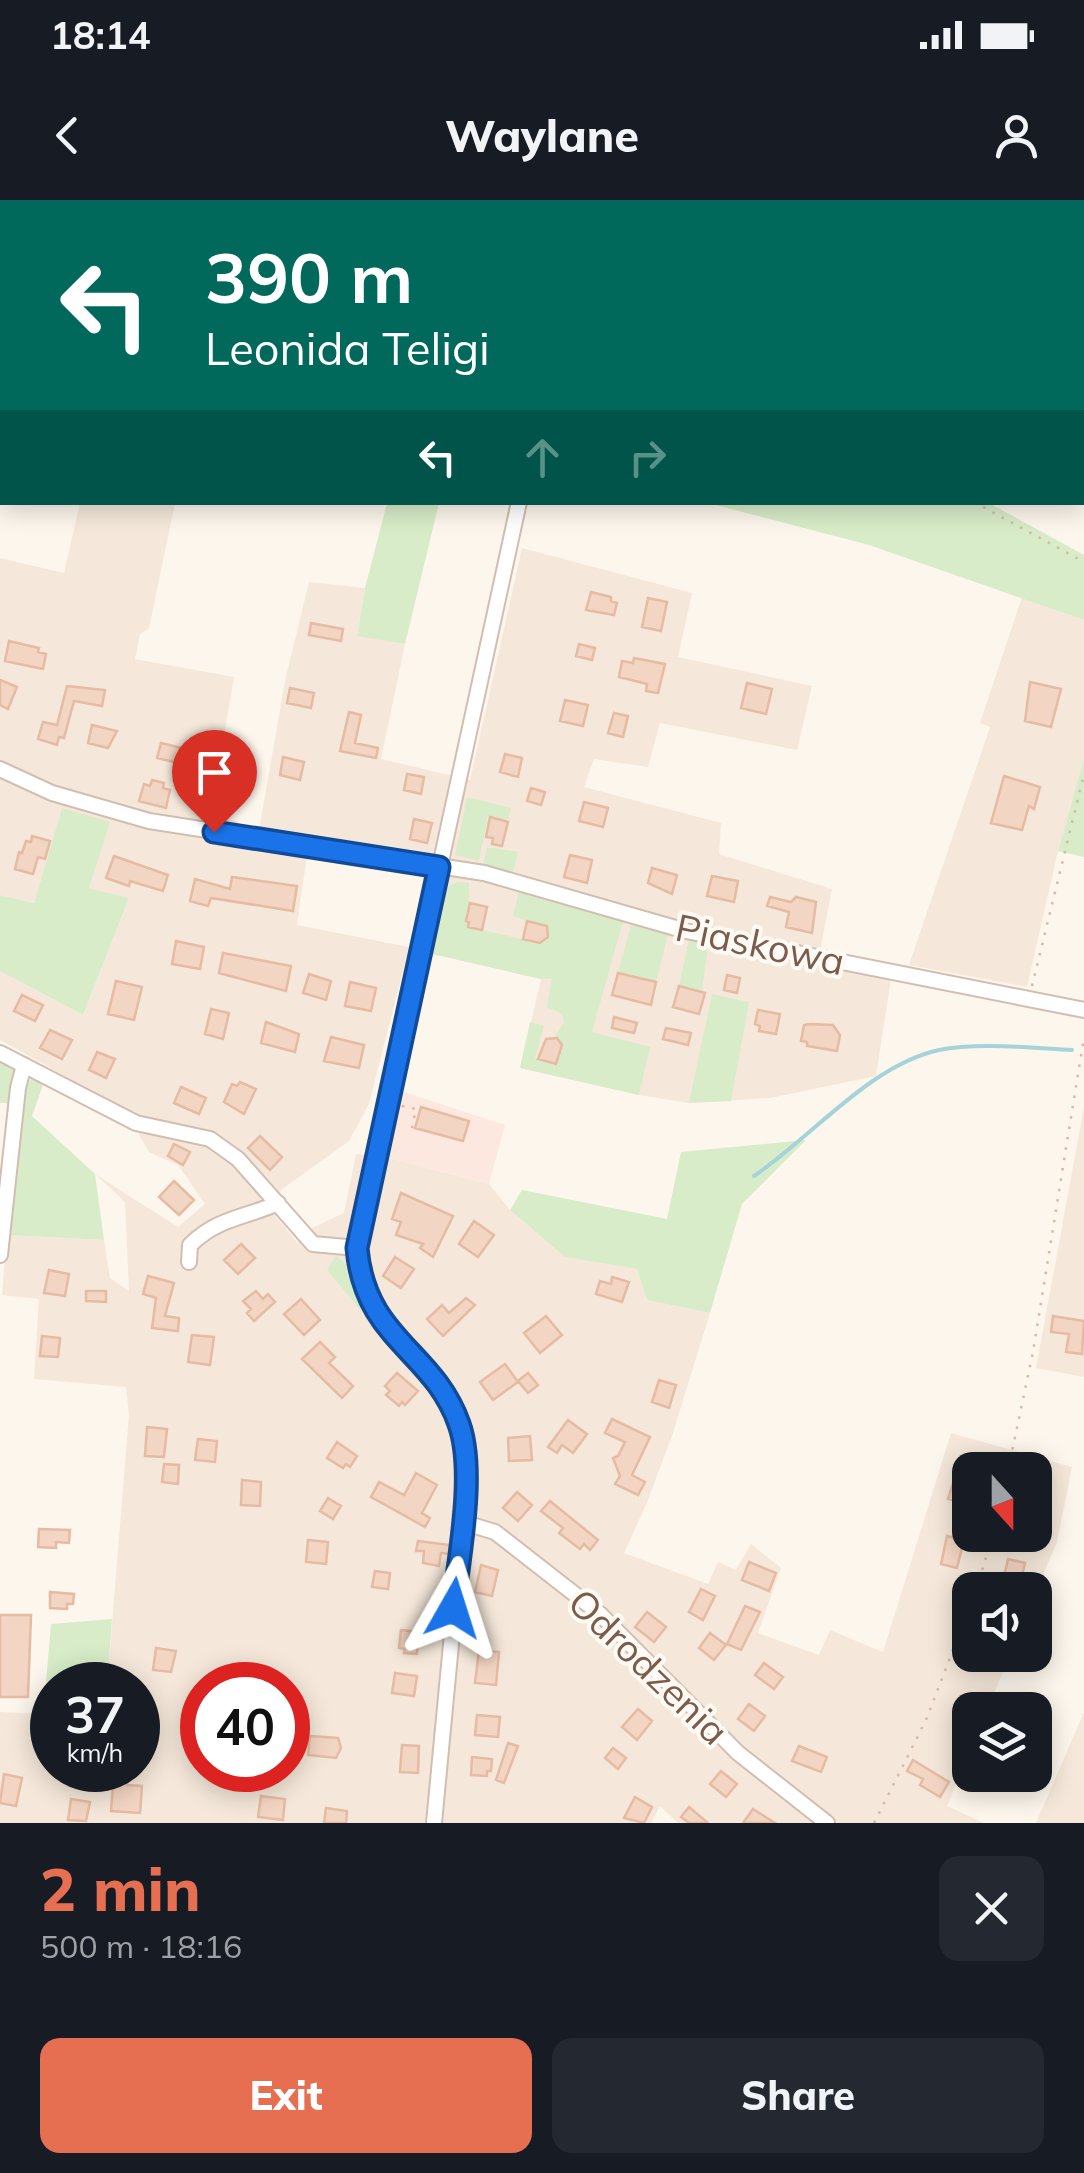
<!DOCTYPE html>
<html lang="en">
<head>
<meta charset="utf-8">
<style>
	:root { --surface:#171b24; --page:#242831; --text:#f1f3f6; --muted:#9ea1a6; --accent:#e76f51 }
	body { margin:0; font-family:Mulish,sans-serif; background:var(--page); color:var(--text); height:100vh; display:flex; flex-direction:column; font-size:38px; white-space:nowrap }
	* { box-sizing:border-box; margin:0 }
	p { font-size:32px; color:var(--muted) }
	.icon { flex:none; width:55px; height:55px; fill:none; stroke:currentColor; stroke-width:2; stroke-linecap:round; stroke-linejoin:round }
	.map { position:relative; height:1623px; overflow:hidden }
	.sheet { display:flex; flex-direction:column; background:var(--surface); flex:1 }
	.sheet>* { flex:none }
	.top-card { position:absolute; left:0px; top:0px; width:1085px; height:305px; box-shadow:0 5px 25px #0003; background:#00695c; color:#fff; overflow:hidden }
	.needle { width:65px; rotate:159deg }
	.controls { position:absolute; left:952px; top:1252px; display:grid; gap:20px }
	.controls a { display:grid; place-items:center; width:100px; height:100px; border-radius:20px; background:var(--surface); box-shadow:0 5px 25px #0003; font-size:50px }
	.speed { position:absolute; left:30px; top:1462px; display:flex; gap:20px; font-size:50px; font-weight:700; text-align:center }
	.speed>* { display:grid; place-content:center; width:130px; height:130px; border-radius:50%; background:var(--surface); box-shadow:0 5px 25px #0003; line-height:1 }
	.speed small { font-size:25px; font-weight:400 }
	.speed .limit { border:15px solid #d22; background:#fff; color:#111 }
	.pin { position:absolute; display:grid; place-items:center; width:85px; height:85px; color:#fff; margin:-102px -42px; border-radius:50% 50% 50% 0; rotate:-45deg; box-shadow:0 0 10px #0007 }
	.pin .icon { rotate:45deg }
	.me { position:absolute; width:110px; margin:-55px; rotate:6deg; stroke-linejoin:round; filter:drop-shadow(0 0 8px #0008) }
	.turn { display:flex; align-items:center; gap:35px; height:210px; padding:0 40px; font-size:45px }
	.turn .icon { width:130px; height:130px; stroke-width:2.5 }
	.turn b { display:block; font-size:70px; line-height:85px }
	.lanes { display:flex; align-items:center; height:95px; padding:0 40px; background:#0003; justify-content:center; gap:50px; direction:ltr }
	.lanes .off { opacity:.35 }
	.round { display:grid; place-items:center; flex:none; width:105px; height:105px; border-radius:20px; background:var(--page) }
	.summary { display:flex; align-items:center; justify-content:space-between; height:170px; padding:0 40px }
	h1 { font-size:60px; font-weight:800; line-height:75px; color:var(--accent) }
	.primary-button { display:flex; gap:20px; margin-top:auto; padding:20px 40px }
	.primary-button a { flex:1; height:115px; border-radius:20px; background:var(--accent); color:#fff; font-size:40px; font-weight:800; line-height:115px; text-align:center }
	.primary-button a+a { background:var(--page); color:var(--text) }
	.status { display:flex; justify-content:space-between; align-items:center; height:70px; padding:0 50px; background:var(--surface); direction:ltr }
	.status svg { height:28px; fill:currentColor }
	header { display:flex; justify-content:space-between; align-items:center; height:130px; padding:0 40px; background:var(--surface); font-size:45px; font-weight:800 }
	.map>svg:first-child { display:block }
	.residential { fill:#f5e8da; fill-rule:evenodd }
	.commercial { fill:#fde8e0 }
	.green { fill:#d8ecc9 }
	.lines { fill:none; stroke-linecap:round; stroke-linejoin:round }
	.stream { stroke:#a5d3da; stroke-width:4 }
	.building { fill:#f3d5c3; stroke:#e6bba3; stroke-width:2.5 }
	.minor-casing { stroke:#d1beb0; stroke-width:18 }
	.path { stroke:#d9b8a5; stroke-width:2.5; stroke-dasharray:2.5 8; stroke-linecap:butt }
	.minor { stroke:#fff; stroke-width:14 }
	.route-casing { stroke:#114b97; stroke-width:25 }
	.route { stroke:#1a73e8; stroke-width:18 }
	.labels { text-anchor:middle; stroke-width:8; stroke-linejoin:round; paint-order:stroke }
	.street-label { font-size:38px; fill:#7a5c4d; stroke:#fffaf3 }
</style>
</head>
<body>
<div class="status"><b>18:14</b><svg viewBox="0 0 49 12"><path d="M0 12V9h3v3zM5 12V6h3v6zM10 12V3h3v9zM15 12V0h3v12zM26 1h20v11H26zM47 4h2v5h-2z"/></svg></div>
<header><svg class="icon" aria-label="back" viewBox="0 0 24 24"><path d="M15 5l-7 7 7 7"/></svg>Waylane<svg class="icon" aria-label="person" viewBox="0 0 24 24"><circle cx="12" cy="8" r="4"/><path d="M4 21q1-7 8-7t8 7"/></svg></header>
<div class="map">
<svg width="1084" height="1623" viewBox="0 0 1084 1623">
	<rect width="100%" height="100%" fill="#fdf6ec"/>
	<path class="residential" d="M80 303H175L149 428 140 434 135 459 234 477 210 616 238 621 233 646 307 655 297 725 409 747 369 904 349 941 281 990 271 1011 297 1042 312 1028 344 1013 356 954 382 956 489 984 510 1010 565 1057 637 1069 647 1100 710 1113 672 1236 646 1305 624 1353 708 1384 718 1362 736 1370 751 1344 781 1368 758 1433 819 1455 830 1430 883 1452 951 1233 1072 1267 1057 1342 1035 1394V1390H970V1455H1010L987 1510H970V1550L947 1606 984 1623H678L660 1606 651 1623H0V1512L43 1514 41 1542H52V1570H138V1485H107L129 1215 126 1187 34 1179 39 1099 2 1095 7 1035 104 1040 110 1078 129 1091 125 1002 95 974 178 1027 205 1004 178 965 149 952 139 935V917L0 840V771L83 815 129 698 89 688 62 609 34 703 0 695V358L64 373ZM970 1270H1035V1335H970ZM202 1485H288V1570H202Z
		M522 348 692 393 678 457 812 486 797 550 660 523 648 567 594 559 584 587 721 623 719 654 832 689 818 762 891 779 876 876 770 898 689 903 639 895 520 868 541 779 428 753 449 657 259 630 285 481 309 382 365 388 357 435 405 444 381 559 470 580Z
		M1022 397 1084 420V558L1058 651 1027 787 909 765 990 527 980 523Z
		M1084 907V1177L1036 1168Z
		M1084 1512V1623H1036Z"/>
	<path class="commercial" d="M398 890 505 925 489 984 382 956Z"/>
	<path class="green" d="M0 0 20 2 443 0 2 2V139Z
		M387 303H439L405 444 357 436 365 388Z
		M708 303H989L1084 355V420L869 345Z
		M1084 558V657L1058 651Z
		M467 597 511 608 508 620 488 616 479 661 455 655Z
		M62 608 110 622 89 688 129 698 83 815 0 771V695L34 703Z
		M487 647 518 652 513 672 483 665Z
		M457 682 469 683C470 698 467 715 469 727L539 743 548 737 544 726 513 716 519 691 623 721 592 832 650 847 639 895 520 868 530 822 544 826 535 859 557 864 562 843 555 836 564 822 562 814 547 807 552 778 541 779 428 753 442 690Z
		M631 725 668 734 656 782 618 773Z
		M689 740 708 745 702 792 679 786Z
		M712 794 749 802 731 901 689 903Z
		M0 858 10 863 16 871 9 903H0Z
		M32 877 43 885 32 916 95 974 104 1040 7 1035 23 894Z
		M806 940 742 1004 710 1113 647 1100 637 1069 565 1057 510 1010 522 990 667 1019 681 952Z
		M336 1056 346 1064 355 1093 374 1126 327 1070Z
		M112 1419 107 1485H52V1542L41 1543 51 1424Z"/>
	<g class="lines">
		<path class="stream" d="M754 976C812 937 870 865 939 850 978 842 1032 848 1072 850"/>
	</g>
	<path class="building" d="M591 392 611 397V401L617 403 614 415 586 410Z
		M648 398 667 402 661 431 642 427Z
		M311 423 343 429 341 441 309 435Z
		M9 441 39 448 38 452 46 454 43 469 5 461Z
		M579 444 595 448 592 460 576 456Z
		M634 458 665 464 658 493 646 491 647 484 619 477 622 461 633 463Z
		M0 480 17 487 8 509 0 505Z
		M1030 482 1061 489 1051 527 1025 521Z
		M747 483 772 489 766 514 741 508Z
		M67 486 105 490 102 506 74 501 64 538 59 537 57 545 38 539 43 522 57 525Z
		M290 488 314 493 311 508 287 503Z
		M565 500 588 505 583 526 560 521Z
		M349 512 361 515 355 543 378 548 376 558 340 551Z
		M614 513 628 516 623 537 608 533Z
		M92 525 117 531 108 548 88 543Z
		M161 543 194 551 191 566 157 558Z
		M505 554 522 558 518 577 500 572Z
		M283 557 304 562 300 580 280 575Z
		M407 574 424 577 421 594 404 590Z
		M1004 576 1040 587 1034 609 1029 606 1022 630 991 623Z
		M152 580 164 583 163 588 170 590 166 608 139 601 144 584 150 586Z
		M531 588 545 592 541 605 527 601Z
		M584 602 608 608 603 627 579 621Z
		M490 617 508 622 502 646 492 644 493 638 486 637Z
		M414 619 432 623 427 643 410 639Z
		M32 636 50 641 45 659 38 657 33 674 15 669 19 652 22 653 26 641 31 642Z
		M570 655 592 660 587 683 564 677Z
		M114 656 168 675 163 691 130 681 129 686 106 678Z
		M652 668 677 675 672 694 648 683Z
		M712 676 738 681 734 702 707 696Z
		M232 677 297 686 293 711 211 698 208 706 190 701 195 679 230 689Z
		M770 697 791 702 796 697 816 702 812 733 786 727 789 712 767 706Z
		M470 703 487 707 482 730 468 727 469 722 466 721Z
		M527 721 547 726 548 737 540 743 523 739Z
		M176 741 204 747 200 769 172 764Z
		M223 753 291 766 286 791 219 773Z
		M618 773 656 782 651 805 612 795Z
		M309 774 331 781 326 800 303 793Z
		M727 775 740 778 737 793 724 790Z
		M116 781 142 787 134 820 108 814Z
		M350 782 376 788 371 811 345 806Z
		M679 786 705 793 699 814 673 807Z
		M22 795 43 805 35 821 14 811Z
		M211 809 229 813 223 839 205 834Z
		M758 810 780 814 776 834 759 831 760 826 755 824Z
		M614 817 637 823 634 833 612 828Z
		M266 822 299 834 295 852 261 843Z
		M810 824 833 825 840 835 837 851 807 846V842L801 841 804 825Z
		M666 828 691 833 688 845 663 839Z
		M50 830 72 840 62 859 40 848Z
		M331 837 364 845 359 868 324 861Z
		M557 838 562 845 556 864 538 859 546 839Z
		M97 852 115 859 106 878 89 870Z
		M240 882 256 889 244 914 224 902 232 884 237 886Z
		M181 887 206 898 199 914 174 903Z
		M421 907 469 921 463 941 415 928Z
		M260 936 282 957 270 970 248 948Z
		M174 944 190 952 183 965 168 956Z
		M174 981 194 1000 179 1015 159 997Z
		M401 993 453 1016 433 1057 420 1048 423 1044 396 1035 401 1022 392 1019Z
		M474 1021 494 1035 478 1057 459 1044Z
		M241 1044 255 1058 238 1074 224 1060Z
		M395 1057 414 1069 401 1088 383 1076Z
		M49 1070 69 1074 65 1096 44 1093Z
		M148 1076 174 1083 165 1116 179 1118 178 1131 152 1128 156 1098 143 1094Z
		M612 1077 629 1082 622 1102 596 1094 600 1081 611 1084Z
		M86 1091H106V1102L86 1101Z
		M256 1091 263 1099 268 1094 275 1102 254 1121 247 1113 251 1109 243 1101Z
		M466 1098 475 1105 443 1136 427 1119 442 1105 449 1113Z
		M301 1099 320 1120 304 1135 284 1114Z
		M546 1116 562 1135 540 1153 524 1133Z
		M1053 1116 1084 1121 1082 1154 1066 1152 1069 1134 1051 1132Z
		M192 1135 214 1137 210 1165 188 1162Z
		M42 1136 60 1138 58 1157 40 1156Z
		M320 1142 335 1157 329 1163 353 1186 342 1198 302 1159Z
		M505 1164 518 1182 493 1200 480 1182Z
		M397 1173 418 1191 405 1205 402 1202 399 1206 386 1195 390 1191 385 1186Z
		M528 1173 538 1185 528 1193 518 1181Z
		M659 1180 676 1185 669 1208 652 1202Z
		M612 1219 650 1237 632 1275 645 1282 638 1295 615 1284 620 1276 613 1258 618 1256 625 1242 605 1233Z
		M568 1220 587 1234 573 1253 562 1245 557 1253 548 1247Z
		M147 1227 167 1229 164 1257 145 1256Z
		M530 1236 532 1260 509 1261 508 1238Z
		M198 1239 217 1241 215 1262 195 1260Z
		M337 1242 357 1256 350 1267 346 1264 343 1268 327 1258Z
		M164 1264 179 1265 178 1284 162 1282Z
		M416 1273 437 1285 422 1313 430 1318 425 1327 371 1297 379 1282 404 1295Z
		M242 1280 261 1282 260 1306 241 1305Z
		M954 1280 970 1284V1305L948 1299Z
		M517 1292 532 1305 518 1321 503 1308Z
		M328 1298 341 1306 333 1319 320 1311Z
		M550 1301 598 1340 590 1350 584 1344 580 1349 559 1333 563 1328 541 1311Z
		M39 1329 70 1330 69 1343 56 1342V1348L38 1347Z
		M947 1336 964 1340 957 1368 941 1364Z
		M308 1340 328 1342 326 1364 306 1362Z
		M418 1341 450 1345 449 1354 441 1353 439 1366 423 1363 424 1351H416Z
		M1008 1359 1025 1363 1019 1389 1002 1385Z
		M749 1362 776 1373 769 1391 742 1380Z
		M481 1365 498 1370 492 1396 475 1392Z
		M375 1371 390 1373 388 1389 372 1387Z
		M701 1389 715 1396 703 1420 689 1412Z
		M50 1392 74 1394 73 1404H67V1409L50 1408Z
		M745 1406 760 1412 741 1450 727 1444Z
		M647 1412 666 1427 654 1442 635 1427Z
		M0 1415H31L28 1497H0Z
		M401 1430 419 1432 417 1454 404 1453 405 1449 399 1448Z
		M710 1433 726 1445 714 1460 699 1448Z
		M156 1448 176 1451 171 1472 153 1470Z
		M479 1450 499 1452 496 1485 475 1483Z
		M764 1463 783 1477 774 1489 755 1475Z
		M395 1473 417 1476 414 1496 392 1493Z
		M749 1504 765 1516 754 1531 738 1519Z
		M638 1509 652 1521 637 1540 622 1527Z
		M477 1515 500 1517 498 1537 475 1535Z
		M192 1527 202 1528V1548L190 1546Z
		M310 1536 338 1538 341 1548 336 1558 308 1555Z
		M508 1543 518 1546 504 1583 496 1580Z
		M402 1545 419 1546 418 1573 400 1572Z
		M799 1546 827 1557 821 1572 792 1561Z
		M613 1548 626 1558 618 1569 605 1558Z
		M472 1557 492 1559 491 1571H487V1576L471 1575Z
		M913 1560 949 1582 940 1597 920 1585 923 1579 907 1571Z
		M721 1571 737 1584 726 1597 710 1584Z
		M114 1573 128 1574 127 1585 142 1586 140 1613 111 1611Z
		M4 1574 22 1578 16 1606 0 1603Z
		M261 1596 285 1599 283 1620 258 1617Z
		M635 1597 652 1607 644 1623 624 1618Z
		M71 1599 90 1602 86 1621 68 1620Z
		M689 1607 708 1623H689L681 1617Z
		M326 1608 347 1611 346 1623H324Z
		M753 1609 775 1623H743Z"/>
	<g class="lines">
		<g class="minor-casing">
			<path id="minor" d="M585 2V0
				M0 569 52 593 149 621 484 673 686 731 1084 810
				M0 853 136 923 210 939 238 959 313 1044 357 1048
				M0 1055 18 888 24 865
				M189 1062 190 1045C219 1017 245 1018 278 1003
				M462 1322 495 1332 600 1414 738 1553 827 1623
				M434 1623 465 1297C466 1274 468 1249 461 1227 444 1175 391 1148 368 1101 360 1083 358 1067 357 1048L519 302"/>
		</g>
		<path class="path" d="M208 2 215 0
			M0 25H2
			M974 302 1084 362
			M1032 786 1084 574
			M402 906 416 909 412 928
			M1008 1270 1033 1152 1084 837
			M976 1390 993 1335
			M874 1623 926 1520 970 1406"/>
		<use href="#minor" class="minor"/>
	</g>
	<g class="lines">
		<g class="route-casing">
			<path id="route" d="M214 632 439 667 357 1048C365 1140 433 1150 459 1224 476 1271 459 1357 453 1408"/>
		</g>
		<use href="#route" class="route"/>
	</g>
	<g class="labels">
		<g class="street-label">
			<text transform="translate(760 745) rotate(12)" y="13">Piaskowa</text>
			<text transform="translate(648 1467) rotate(44)" y="13">Odrodzenia</text>
		</g>
	</g>
</svg>
<div class="controls">
<a><svg class="needle" viewBox="-14 -14 28 28"><path d="M0-13l5 13h-10z" fill="#e53935"/><path d="M0 13l5-13h-10z" fill="#9ea1a6"/></svg></a>
<a><svg class="icon" aria-label="sound" viewBox="0 0 24 24"><path d="M4 9h4l5-4v14l-5-4H4zM17 9q2 3 0 6"/></svg></a>
<a><svg class="icon" aria-label="layers" viewBox="0 0 24 24"><path d="M12 4l9 5-9 5-9-5zM3 14l9 5 9-5"/></svg></a>
</div>
<div class="speed"><div>37<small>km/h</small></div><div class="limit">40</div></div>
<div class="pin" style="left:214px;top:632px;background:#d93025"><svg class="icon" aria-label="arrive" viewBox="0 0 24 24"><path d="M6 21V4h12l-3 4 3 4H6"/></svg></div>
<svg class="me" style="left:453px;top:1408px" viewBox="-20 -20 40 40"><path d="M0-17L14 15 0 8-14 15z" fill="#1a73e8" stroke="#fff" stroke-width="4"/></svg>
<div class="top-card">
<div class="turn"><svg class="icon" aria-label="left" viewBox="0 0 24 24"><path d="M17 20v-9H6M10 6l-5 5 5 5"/></svg><div><b>390 m</b>Leonida Teligi</div></div>
<div class="lanes"><svg class="icon" aria-label="left" viewBox="0 0 24 24"><path d="M17 20v-9H6M10 6l-5 5 5 5"/></svg><svg class="icon off" aria-label="ahead" viewBox="0 0 24 24"><path d="M12 20V5M6 11l6-6 6 6"/></svg><svg class="icon off" aria-label="right" viewBox="0 0 24 24"><path d="M7 20v-9h11M14 6l5 5-5 5"/></svg></div>
</div>
</div>
<section class="sheet">
<div class="summary"><div><h1>2 min</h1><p>500 m · 18:16</p></div><a class="round"><svg class="icon" aria-label="close" viewBox="0 0 24 24"><path d="M6 6l12 12M18 6L6 18"/></svg></a></div>
<div class="primary-button"><a>Exit</a><a>Share</a></div>
</section>
</body>
</html>
